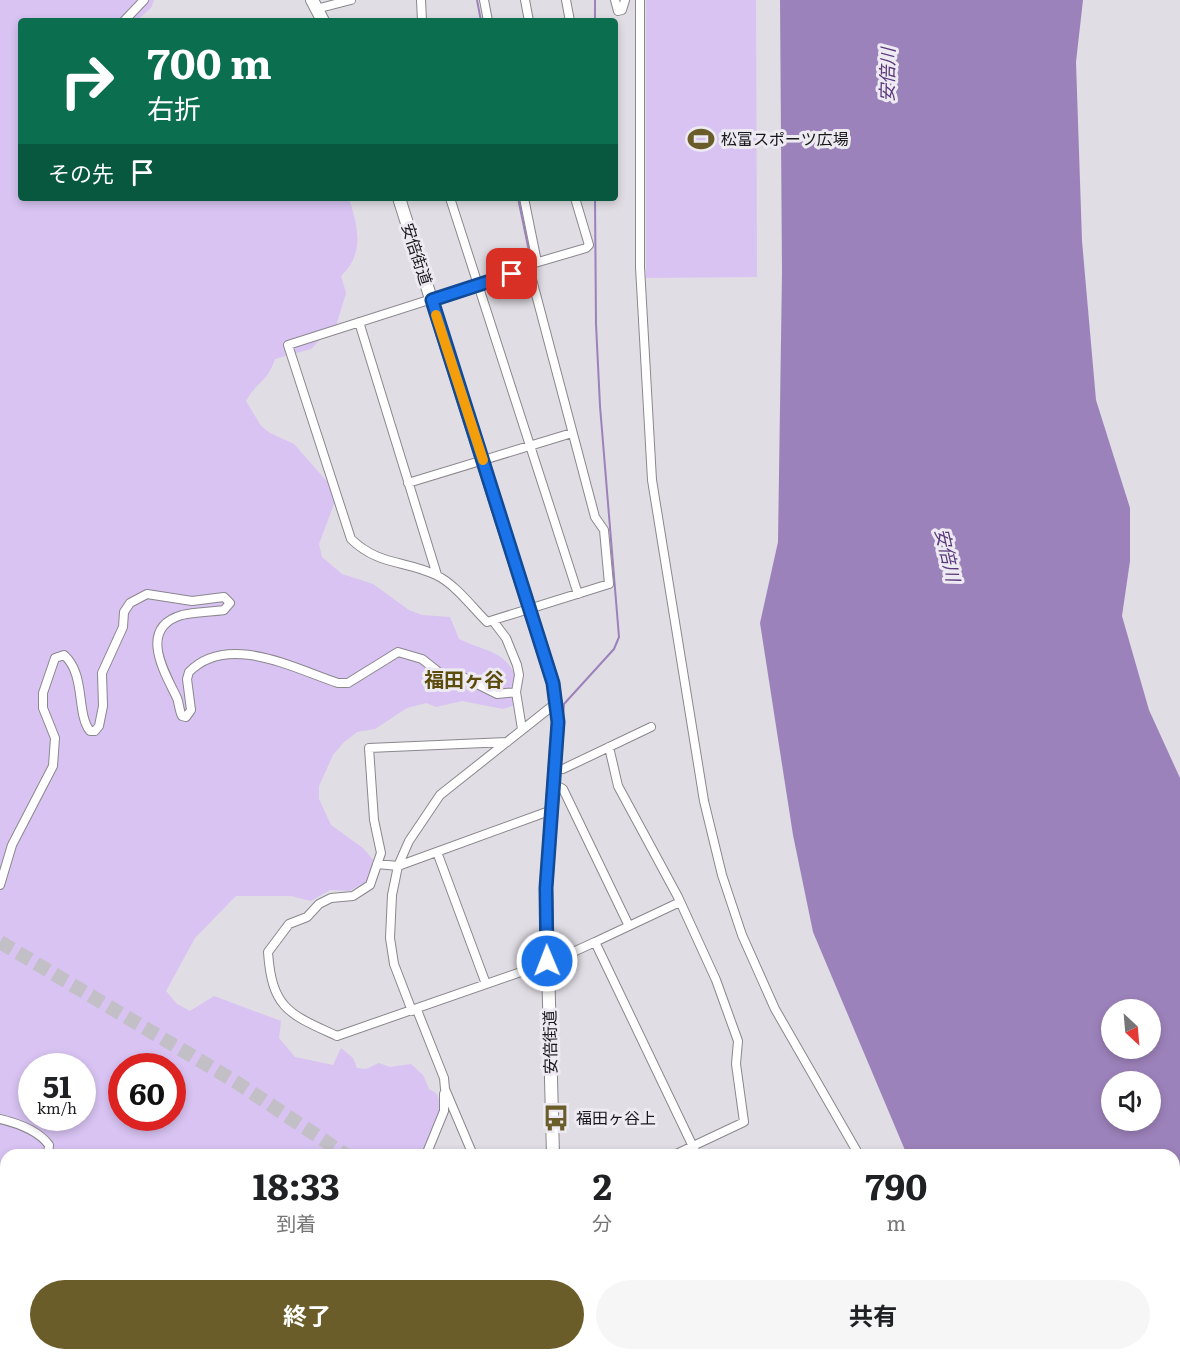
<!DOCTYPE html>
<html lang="ja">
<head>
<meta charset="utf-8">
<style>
	:root { --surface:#fff; --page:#f6f6f6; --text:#202124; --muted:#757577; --accent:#6a5d2a }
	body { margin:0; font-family:Literata,"Noto Sans JP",serif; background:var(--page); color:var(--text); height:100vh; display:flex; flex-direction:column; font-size:22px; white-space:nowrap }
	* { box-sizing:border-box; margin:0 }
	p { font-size:20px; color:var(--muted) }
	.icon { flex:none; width:33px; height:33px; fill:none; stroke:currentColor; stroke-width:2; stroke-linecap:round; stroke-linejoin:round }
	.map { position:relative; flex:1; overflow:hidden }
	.details { position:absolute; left:0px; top:1149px; width:1180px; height:212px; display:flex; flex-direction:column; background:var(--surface); border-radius:18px 18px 0 0; box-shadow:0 3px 9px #0003 }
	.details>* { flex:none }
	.hud { position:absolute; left:18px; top:18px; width:600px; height:183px; border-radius:6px; box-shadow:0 3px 9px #0003; background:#0b6e4f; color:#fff; overflow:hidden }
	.needle { width:39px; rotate:154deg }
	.controls { position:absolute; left:1101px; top:999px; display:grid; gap:12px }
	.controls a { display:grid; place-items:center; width:60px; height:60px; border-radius:50%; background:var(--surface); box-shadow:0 3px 9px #0003; font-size:30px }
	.speed { position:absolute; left:18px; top:1053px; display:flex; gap:12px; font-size:30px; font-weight:700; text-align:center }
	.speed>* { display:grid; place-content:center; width:78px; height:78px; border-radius:50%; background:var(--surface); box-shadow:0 3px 9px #0003; line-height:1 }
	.speed small { font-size:15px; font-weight:400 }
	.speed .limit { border:9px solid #d22; background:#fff; color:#111 }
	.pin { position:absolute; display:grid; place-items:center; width:51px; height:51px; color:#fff; margin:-26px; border-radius:12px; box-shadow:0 3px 9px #0006 }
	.me { position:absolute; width:66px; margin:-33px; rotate:359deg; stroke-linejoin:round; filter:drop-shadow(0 0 4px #0008) }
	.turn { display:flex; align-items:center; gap:21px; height:126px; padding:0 30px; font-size:27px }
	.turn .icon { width:78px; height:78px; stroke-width:2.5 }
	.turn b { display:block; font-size:42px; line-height:51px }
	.then { display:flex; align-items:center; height:57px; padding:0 30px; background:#0003; gap:12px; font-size:22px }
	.eta { display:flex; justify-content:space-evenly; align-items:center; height:102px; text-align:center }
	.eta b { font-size:36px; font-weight:700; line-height:42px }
	.button { display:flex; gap:12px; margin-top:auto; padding:12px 30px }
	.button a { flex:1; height:69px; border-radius:36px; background:var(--accent); color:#fff; font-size:24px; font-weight:700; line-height:69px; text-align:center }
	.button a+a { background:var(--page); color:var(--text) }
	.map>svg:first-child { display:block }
	.green { fill:#d8c3f2; fill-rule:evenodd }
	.water { fill:#9c82ba; fill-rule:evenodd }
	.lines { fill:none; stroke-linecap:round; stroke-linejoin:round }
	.stream { stroke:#9c82ba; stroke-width:2 }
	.motorway-tunnel { stroke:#c2bfc6; stroke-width:14; stroke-dasharray:14 7; stroke-linecap:butt }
	.minor-casing { stroke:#8a878d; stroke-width:10 }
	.primary-casing { stroke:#8a878d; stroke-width:14 }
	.motorway-casing { stroke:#8a878d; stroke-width:16 }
	.minor { stroke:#fff; stroke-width:8 }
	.primary { stroke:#fff; stroke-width:12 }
	.motorway { stroke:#fff; stroke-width:14 }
	.route-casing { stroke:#114b97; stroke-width:15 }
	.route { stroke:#1a73e8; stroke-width:10 }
	.slow { stroke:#f59e0b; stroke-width:10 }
	.labels { text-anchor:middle; stroke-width:6; stroke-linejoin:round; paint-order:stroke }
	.poi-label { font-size:16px; fill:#18171a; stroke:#edeaf1; text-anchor:start }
	.street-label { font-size:16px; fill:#18171a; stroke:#edeaf1 }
	.water-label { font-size:18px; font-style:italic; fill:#59367c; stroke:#edeaf1 }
	.quarter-label { font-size:20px; font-weight:bold; fill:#5b4c0c; stroke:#edeaf1 }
</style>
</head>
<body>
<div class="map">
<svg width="1180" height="1360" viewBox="0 0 1180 1360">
	<rect width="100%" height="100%" fill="#e0dde4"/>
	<path class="green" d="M0 0H154L151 8 136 21H21V198H349C358 228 365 253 341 276L346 293 335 329 323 336 311 349 275 359C267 383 257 381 246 401L261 426 270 433 294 444 330 485 335 501 319 544 322 557 342 574 373 584 409 610 422 615 450 617 459 639C496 656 511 650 521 696L515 705 503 709 462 701 436 707 426 703 407 708 375 729 357 732 344 742 333 755 319 786V799L331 825 363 848 375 862 366 882 349 891 330 890 311 901 291 896H236L195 938 166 991 177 1004 190 1011 214 996 281 1021 279 1038 295 1057 333 1065 341 1048 353 1058 357 1068 366 1069 379 1063 390 1067 411 1064 423 1075 429 1089 436 1093 442 1106C435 1122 430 1139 423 1155H6V1354H375L377 1360H0ZM32 1066H82V1118H32ZM122 1066H172V1118H122Z
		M646 0H756L757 277 646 278Z"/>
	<path class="water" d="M780 0H1083L1076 62 1082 241 1096 400 1130 508V561L1122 616 1149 710 1180 778V1360H1046L1041 1355 1174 1354V1155H907L813 932 793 835 760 623 778 542 782 273ZM1112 1010H1150V1048H1112ZM1112 1082H1150V1120H1112Z"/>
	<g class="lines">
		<path class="stream" d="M477 0 481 21
			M595 21V0
			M518 198 530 256
			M563 718 564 704 614 649 619 637 600 406 596 324 595 198"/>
		<path class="motorway-tunnel" d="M0 942 236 1082 346 1155"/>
		<g class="minor-casing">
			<path id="minor" d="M421 0 422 21
				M484 0 488 21
				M525 0 529 21
				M566 0 570 21
				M615 0 618 11 622 10 625 0
				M640 0V267L652 480 704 801 722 875 742 935 775 1009 859 1155
				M316 9 351 0
				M124 21 144 0
				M450 198 578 594
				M524 198 536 257 532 265
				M535 263 586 248 589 245 575 198
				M529 268 595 517 604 530 609 584 487 622C472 607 455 584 436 575 405 560 379 566 351 539L288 345Z
				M359 322 437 575
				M408 483 572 433
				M493 621 506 638 517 665 519 675 516 692 522 729
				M507 742 369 748 374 820 381 853 370 885 353 896 331 898 319 904 307 917 289 924 268 952C272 1009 289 1014 337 1036L558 959 595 942 697 1155
				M609 747 618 786 678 897 716 980 738 1041 736 1064 744 1122 674 1155
				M555 769H563L651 727
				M554 784 563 789 629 926
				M437 852 486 984
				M377 864 398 866 552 810
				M0 885 12 845 53 766 55 738 43 708V693L55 658 64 655C86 674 76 714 90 731H95L99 726 103 706 102 673 123 627 124 612 130 603 147 594 192 601 224 597 230 603 224 610C211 612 195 612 182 615 137 628 165 673 177 698 179 703 179 710 182 716L186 717 191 710 187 679 189 672C228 632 295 669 338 683H348L398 652 422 659 441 674 459 675 497 694 516 692
				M595 942 680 902
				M417 1010 444 1078 445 1089 473 1155
				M412 1011 394 964 390 938 392 895 398 866 409 841 440 795 556 703
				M0 1119C17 1123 38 1130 49 1145L48 1155
				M426 1155 444 1111V1094
				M0 1236H6
				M460 1354 463 1360
				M547 1354 554 1360
				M568 1354 570 1360
				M863 1354 866 1360
				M932 1354 934 1360
				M670 1360 681 1354"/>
		</g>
		<g class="primary-casing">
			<path id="primary" d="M312 0 323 21
				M399 198 553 683 558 722 546 888 553 1155
				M603 1354 605 1360"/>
		</g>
		<g class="motorway-casing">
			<path id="motorway" d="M586 1354 592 1360"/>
		</g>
		<use href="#minor" class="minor"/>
		<use href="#primary" class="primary"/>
		<use href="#motorway" class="motorway"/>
	</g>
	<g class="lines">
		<g class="route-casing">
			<path id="route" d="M512 274 432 300 553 683 558 722 546 888 547 961"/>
		</g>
		<use href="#route" class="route"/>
		<path class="slow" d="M436 315 483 460"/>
	</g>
	<defs>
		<g id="stadium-bare" transform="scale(2.07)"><path d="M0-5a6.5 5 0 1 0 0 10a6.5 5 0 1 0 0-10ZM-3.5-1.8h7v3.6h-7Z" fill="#6a5d2a" stroke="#edeaf1" stroke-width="2.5" paint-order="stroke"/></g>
		<g id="bus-bare" transform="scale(2.07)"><path d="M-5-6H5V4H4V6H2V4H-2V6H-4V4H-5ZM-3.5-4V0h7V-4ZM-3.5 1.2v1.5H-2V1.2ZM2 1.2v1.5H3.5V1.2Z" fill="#6a5d2a" stroke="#edeaf1" stroke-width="2.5" paint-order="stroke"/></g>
	</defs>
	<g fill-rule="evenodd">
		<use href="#stadium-bare" x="701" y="139"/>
		<use href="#bus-bare" x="556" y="1118"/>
	</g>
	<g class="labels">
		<g class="poi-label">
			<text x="721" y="145">松富スポーツ広場</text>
			<text x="576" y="1124">福田ヶ谷上</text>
		</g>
		<g class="street-label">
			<text transform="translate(417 254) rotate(72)" y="6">安倍街道</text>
			<text transform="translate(550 1042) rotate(-91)" y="6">安倍街道</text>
		</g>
		<g class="water-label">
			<text transform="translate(888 75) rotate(-89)" y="6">安倍川</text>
			<text transform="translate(947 555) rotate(77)" y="6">安倍川</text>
		</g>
		<g class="quarter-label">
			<text x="464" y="687">福田ヶ谷</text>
		</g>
	</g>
</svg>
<div class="controls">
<a><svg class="needle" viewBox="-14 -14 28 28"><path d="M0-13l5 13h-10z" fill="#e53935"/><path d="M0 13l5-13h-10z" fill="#757577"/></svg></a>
<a><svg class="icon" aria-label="sound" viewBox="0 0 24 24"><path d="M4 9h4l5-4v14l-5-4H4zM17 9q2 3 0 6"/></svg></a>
</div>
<div class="speed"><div>51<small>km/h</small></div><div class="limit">60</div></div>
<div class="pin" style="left:512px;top:274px;background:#d93025"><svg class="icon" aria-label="arrive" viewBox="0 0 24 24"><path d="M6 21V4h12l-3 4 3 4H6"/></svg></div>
<svg class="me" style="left:547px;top:961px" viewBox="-20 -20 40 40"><circle r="17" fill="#1a73e8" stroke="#fff" stroke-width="3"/><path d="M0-11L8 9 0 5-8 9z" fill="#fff"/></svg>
<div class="hud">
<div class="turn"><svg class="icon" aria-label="right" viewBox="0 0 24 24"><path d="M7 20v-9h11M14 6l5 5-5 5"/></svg><div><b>700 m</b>右折</div></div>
<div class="then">その先<svg class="icon" aria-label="arrive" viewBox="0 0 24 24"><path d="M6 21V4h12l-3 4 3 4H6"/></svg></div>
</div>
<section class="details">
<div class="eta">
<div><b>18:33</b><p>到着</p></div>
<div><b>2</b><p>分</p></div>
<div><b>790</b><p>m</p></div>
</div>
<div class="button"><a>終了</a><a>共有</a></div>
</section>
</div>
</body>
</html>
